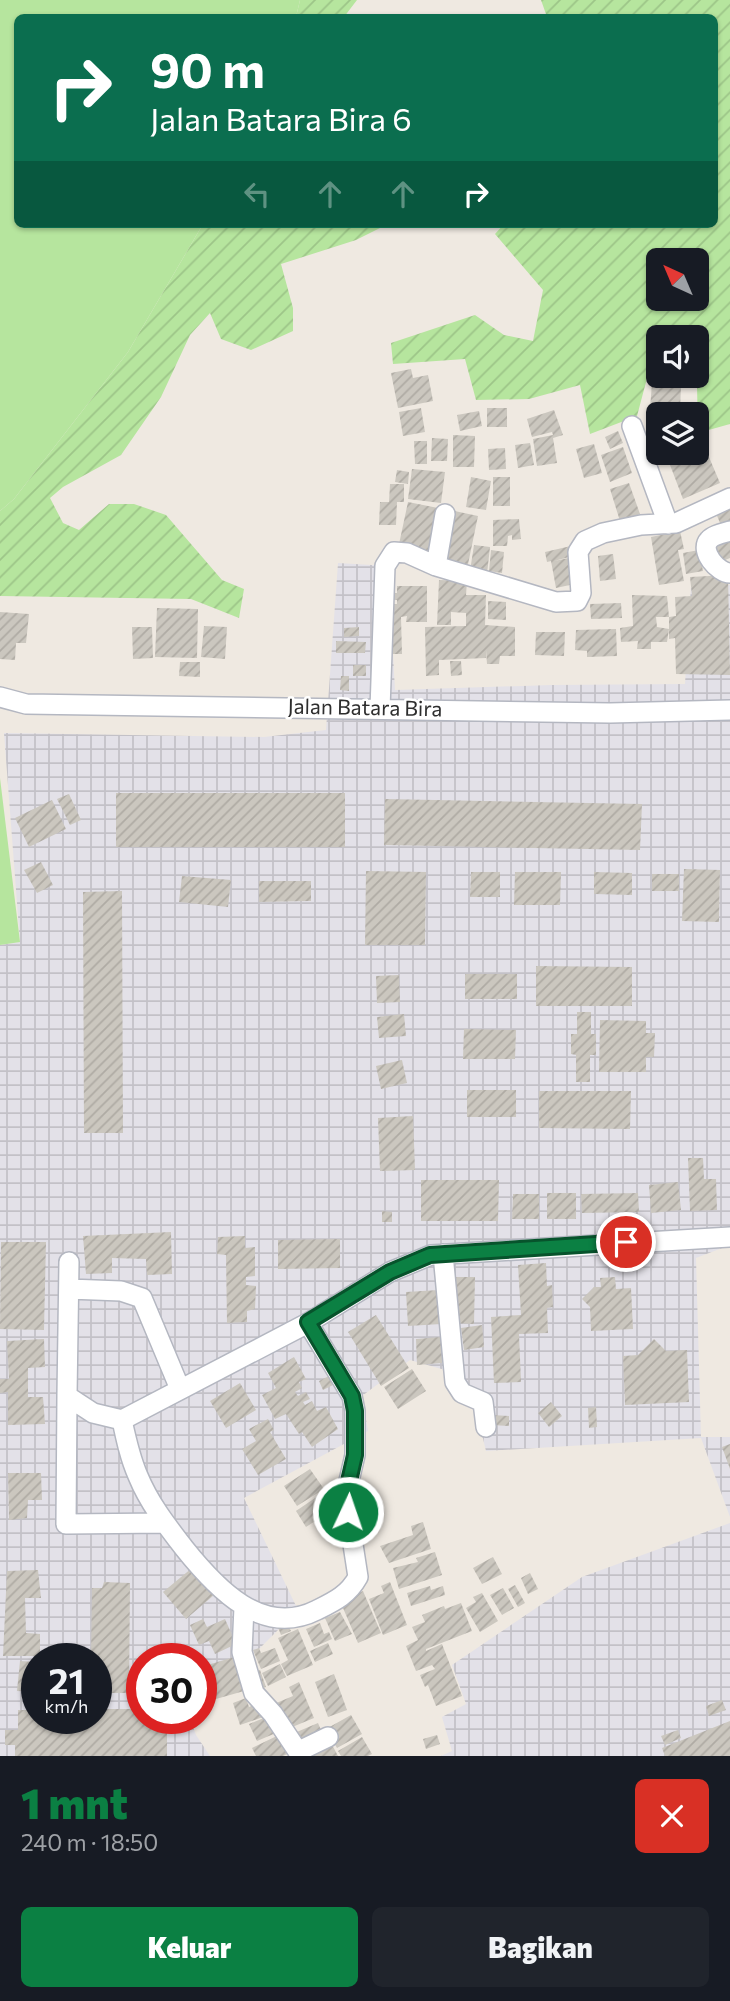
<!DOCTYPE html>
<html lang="id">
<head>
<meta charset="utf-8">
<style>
	:root { --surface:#171b24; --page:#20242c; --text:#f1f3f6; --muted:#9ea1a6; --accent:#0b8043 }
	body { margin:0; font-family:Commissioner,sans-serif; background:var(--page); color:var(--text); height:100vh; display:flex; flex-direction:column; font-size:26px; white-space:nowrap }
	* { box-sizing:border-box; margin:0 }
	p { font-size:23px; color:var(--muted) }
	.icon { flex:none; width:38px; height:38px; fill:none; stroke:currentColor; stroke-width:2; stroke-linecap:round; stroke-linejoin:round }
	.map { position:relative; height:1756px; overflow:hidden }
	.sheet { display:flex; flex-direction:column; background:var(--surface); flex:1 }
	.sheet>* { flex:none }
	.top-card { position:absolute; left:14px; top:14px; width:704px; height:214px; border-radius:10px; box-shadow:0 2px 5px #0004; background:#0b6e4f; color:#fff; overflow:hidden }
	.needle { width:46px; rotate:316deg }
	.buttons { position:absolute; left:646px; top:248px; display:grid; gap:14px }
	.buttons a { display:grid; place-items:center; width:63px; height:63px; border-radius:10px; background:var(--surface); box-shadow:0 2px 5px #0004; font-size:35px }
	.speed { position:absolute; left:21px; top:1643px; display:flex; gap:14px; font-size:35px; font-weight:700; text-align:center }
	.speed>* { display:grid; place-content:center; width:91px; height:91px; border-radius:50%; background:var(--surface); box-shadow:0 2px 5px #0004; line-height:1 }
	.speed small { font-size:18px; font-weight:400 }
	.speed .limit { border:10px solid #d22; background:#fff; color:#111 }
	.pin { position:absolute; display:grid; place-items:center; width:60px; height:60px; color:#fff; margin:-30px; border:4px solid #fff; border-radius:50%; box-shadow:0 2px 7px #0007 }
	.me { position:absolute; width:77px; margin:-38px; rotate:3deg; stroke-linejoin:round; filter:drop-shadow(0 0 5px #0008) }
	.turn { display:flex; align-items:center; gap:24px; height:147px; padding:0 21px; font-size:32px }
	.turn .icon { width:91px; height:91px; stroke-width:2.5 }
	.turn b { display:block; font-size:49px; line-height:60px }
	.lanes { display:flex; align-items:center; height:66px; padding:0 21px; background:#0003; justify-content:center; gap:35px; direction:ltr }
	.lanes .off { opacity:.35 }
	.round { display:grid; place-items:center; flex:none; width:74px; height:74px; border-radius:10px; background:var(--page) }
	.summary { display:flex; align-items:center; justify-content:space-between; height:119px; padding:0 21px }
	h1 { font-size:42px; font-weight:800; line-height:52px; color:var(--accent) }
	.button { display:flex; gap:14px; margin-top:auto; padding:14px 21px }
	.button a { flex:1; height:80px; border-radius:10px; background:var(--accent); color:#fff; font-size:28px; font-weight:800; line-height:80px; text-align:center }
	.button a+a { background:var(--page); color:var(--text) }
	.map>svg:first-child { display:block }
	.industrial { fill:url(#industrial-grid); fill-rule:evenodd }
	.grass { fill:#b6e59e }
	.garden { fill:url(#garden-furrows); fill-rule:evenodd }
	.building { fill:url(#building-hatch); fill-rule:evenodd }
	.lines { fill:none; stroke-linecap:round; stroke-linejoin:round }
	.minor-casing { stroke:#b4b7c1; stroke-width:22 }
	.minor { stroke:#fff; stroke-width:19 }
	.route-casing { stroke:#07532c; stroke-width:18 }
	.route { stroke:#0b8043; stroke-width:12 }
	.labels { text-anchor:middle; stroke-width:5; stroke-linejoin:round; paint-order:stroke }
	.street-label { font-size:21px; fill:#2e2e2e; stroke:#fff }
</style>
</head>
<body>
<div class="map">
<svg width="730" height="1756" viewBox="0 0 730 1756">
	<defs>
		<pattern id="industrial-grid" width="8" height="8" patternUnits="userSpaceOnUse" patternTransform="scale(1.75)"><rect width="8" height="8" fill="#e3e1e8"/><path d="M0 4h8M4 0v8" fill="none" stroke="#c3c1c7"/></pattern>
		<pattern id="garden-furrows" width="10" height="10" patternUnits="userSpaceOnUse" patternTransform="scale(1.75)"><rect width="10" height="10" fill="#b6e59e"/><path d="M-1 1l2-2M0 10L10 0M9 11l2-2" fill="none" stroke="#9dc588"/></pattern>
		<pattern id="building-hatch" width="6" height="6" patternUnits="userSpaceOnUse" patternTransform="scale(1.75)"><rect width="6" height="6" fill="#cbc7bf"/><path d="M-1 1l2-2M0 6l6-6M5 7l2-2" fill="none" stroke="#afaba4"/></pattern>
	</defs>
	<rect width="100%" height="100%" fill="#efe9e1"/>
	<path class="industrial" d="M338 563 388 566 395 690 551 685 685 684 691 586 730 585V1245L696 1258 701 1437H730V1517L701 1438 486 1451 474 1401 452 1372 410 1360 362 1396 368 1431 244 1498 298 1610 201 1707V1659H142V1718L190 1719 196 1735 210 1756H0V945L20 942 4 733 264 737 326 730ZM37 1659H96V1718H37Z
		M730 1523V1756H441L452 1751 442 1717 466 1704 452 1665 582 1577Z"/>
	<path class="grass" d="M0 0H300L296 17 18 18V224H203L128 352 14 499 0 511Z
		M0 778 20 942 0 945Z"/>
	<path class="garden" d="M300 0H357L344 17H296Z
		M541 0H730V424L698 433 696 338H658V367H650L637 416 590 434 580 385 529 399 476 400 465 359 393 364 391 343 475 315 504 335 533 341 543 290 495 234 504 224H714V18L547 17ZM658 261H696V299H658Z
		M203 224H388L356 240 281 264 293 308V331L251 350 221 339 210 313 190 335 161 397 121 455 63 487 50 498 63 523 79 530 109 504H134L166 515 222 580 244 589 239 618 191 599 0 596V511L14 499 128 352Z"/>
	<path class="building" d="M411 369 413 378 428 375 433 401 398 408 391 373Z
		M663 376H677V385H681L680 411 650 409 652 383 663 384Z
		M421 408 425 432 403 436 399 412Z
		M487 408H507V427H487Z
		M554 410 563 435 553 438 557 463 537 466 533 439 553 435 552 432 532 437 527 419Z
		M479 411 482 426 460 431 457 415Z
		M658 413V432H653L652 414Z
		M618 431 623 443 610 449 605 437Z
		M453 435 475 436 474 467H453Z
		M432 438 448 439 447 461H431Z
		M414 441H427V464H415Z
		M530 443 534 465 518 468 515 445Z
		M594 444 602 473 584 478 576 449Z
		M623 447 632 473 610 482 601 455Z
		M505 448 506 469 489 470 488 449Z
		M706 450 720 483 683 499 670 465Z
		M412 469 445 472 441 503 408 499Z
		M397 470 409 472 408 484 395 482Z
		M471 477 491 481 486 510 466 507Z
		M493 477H510V506H493Z
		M629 483 640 514 620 521 610 489Z
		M390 484H404V502H397L396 525H379L380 502H389Z
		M408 502 438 508 429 555 398 549Z
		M730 505V527L723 530 715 511Z
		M450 510 478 516 467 569 439 563Z
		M519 519 521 539 512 540V535L508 536 507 546H493V520Z
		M680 531 684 549 678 550 684 581 659 585 651 537Z
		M730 534V558L718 563 710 543Z
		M474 545 490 547 487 574 470 571Z
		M571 546 573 556 554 561 574 557 579 583 556 588 551 561 547 562 545 552Z
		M491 550 504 552 502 573 489 571Z
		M699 550 703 571 686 574 683 553Z
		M613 554 616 579 600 581 598 556Z
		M728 575 730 675 676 674 675 638 669 639V629L667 642H651V649H637L638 641 621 642 620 628 633 626 632 595 667 596 669 617 676 616 675 597 692 596 690 577ZM656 617H669V629L657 627Z
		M439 580 467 581 466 595H486L485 625 515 627V656H500L499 664H487L486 650V658L439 660V675L426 676 425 627 466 626V613L451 612V625H437Z
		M397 586H427V622H406L407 616 401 617 402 654H387L388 604H397V600H386L387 593H397Z
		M488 601 506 602V620L488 619Z
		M621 603 622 618 591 619 590 604Z
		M157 608 198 609 197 658 155 657Z
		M0 612 29 614 26 643H16L15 660 0 659Z
		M204 626 227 627 225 659 201 657Z
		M132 627H152L153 658 133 659Z
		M359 627V636L344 637V628Z
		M616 629 617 656 587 657V651L575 650 576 630Z
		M536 632H565L564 656 535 655Z
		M336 641 366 642 365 653H336Z
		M450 661H461L462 675 451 676Z
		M180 662H200V677L179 676Z
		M353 665H366V676H353Z
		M341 676H349V691L340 690Z
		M116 793H345V847H116Z
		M69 794 81 820 70 825 57 799Z
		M385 799 642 804 640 850 384 845Z
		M52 800 66 829 29 847 15 818Z
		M41 862 53 885 37 893 24 870Z
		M684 869 720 870 719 922 682 921Z
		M366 871 426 872 425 945H365Z
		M471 872H500V897H470Z
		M515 872H561L560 905H514Z
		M594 872 632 873V895L594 894Z
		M652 874H679V891H652Z
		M182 876 231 880 228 907 179 902Z
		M259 881H311V901L259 902Z
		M122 891 123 1133H84L83 892Z
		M536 966 632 967V1006H536Z
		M465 974H517V999H465Z
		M399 975 400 1002 377 1003 376 976Z
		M577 1012H591V1034H596V1055H590V1082H576V1055L571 1054V1034H577Z
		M404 1014 406 1036 379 1038 377 1017Z
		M600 1020 646 1021V1033H655L654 1057H646V1072H599Z
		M464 1029 516 1030 515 1059H463Z
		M402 1060 407 1083 381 1089 376 1066Z
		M467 1090H516V1117H467Z
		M539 1091H631L630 1129 539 1128Z
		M413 1116 415 1170 380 1171 378 1118Z
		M688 1158H703L704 1179H716L717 1210 690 1211Z
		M421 1180H499L498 1221H421Z
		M678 1182 681 1210 651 1213 649 1185Z
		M547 1193H576V1219H547Z
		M638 1193 639 1212 582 1213 581 1194Z
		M513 1194H539V1219H512Z
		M382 1211 392 1212V1222H382Z
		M171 1232 172 1274 147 1275 146 1259 112 1258V1273L86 1274 83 1236Z
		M245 1236V1248L255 1247V1276L246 1277V1285L256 1286 255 1309 247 1311V1322L227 1323 226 1255 217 1254 218 1237Z
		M340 1239V1268L278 1269V1240Z
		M1 1242H46L44 1330 0 1329Z
		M546 1263 547 1286 552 1285 553 1307 547 1308 548 1333 519 1334 521 1382 494 1383 491 1317 521 1315 518 1265Z
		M453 1277H475L474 1324 452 1323Z
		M615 1277 616 1289 631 1288 633 1329 591 1331 590 1307 582 1299 594 1287H601L600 1278Z
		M439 1290 441 1324 408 1326 406 1292Z
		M376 1315 409 1368 381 1386 348 1332Z
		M482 1325 484 1347 464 1350 461 1328Z
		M441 1337 442 1363 417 1365 416 1339Z
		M44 1339 45 1367 28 1368V1397H43L45 1424 8 1425V1392L0 1393V1379H9L7 1341Z
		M654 1339 666 1351 687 1350 689 1402 625 1405 623 1356 638 1355Z
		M294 1357 306 1379 299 1382 302 1388 295 1392 298 1396 306 1392 310 1399 303 1402 305 1405 312 1401 317 1411 326 1407 338 1429 312 1447 302 1432 299 1434 286 1414 275 1419 262 1395 276 1388 268 1373Z
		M412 1369 426 1391 398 1409 384 1387Z
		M329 1376 333 1385 323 1390 319 1381Z
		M240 1383 256 1410 226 1428 210 1401Z
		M551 1402 562 1416 549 1427 538 1413Z
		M596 1407 597 1427 589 1428 588 1408Z
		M492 1415 509 1416V1426L491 1425Z
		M268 1419 274 1430 270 1432 286 1459 258 1475 242 1449 256 1441 249 1429Z
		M730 1444V1469L722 1447Z
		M310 1469 324 1489 297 1506 284 1486Z
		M8 1473H41L42 1500H28L27 1518 9 1520Z
		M318 1496 329 1512 306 1527 296 1511Z
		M423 1522 431 1549 389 1563 380 1546 413 1535 411 1526Z
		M435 1552 442 1575 399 1589 393 1568 418 1562 416 1558Z
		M493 1557 502 1574 482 1584 473 1568Z
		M192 1568 214 1595 186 1619 163 1592Z
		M38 1570 41 1598H25L26 1633 40 1634V1656H3L7 1571Z
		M530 1573 538 1589 528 1594 521 1578Z
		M104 1582 130 1583 129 1693H101V1686H96V1659H91L92 1588H102Z
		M390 1582 407 1625 383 1635 369 1599 384 1593 381 1586Z
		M515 1585 525 1603 518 1607 508 1589Z
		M430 1586 431 1590 443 1586 445 1595 411 1606 407 1593Z
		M503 1588 514 1608 502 1615 490 1595Z
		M363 1591 381 1633 358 1643 340 1601Z
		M482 1593 498 1621 480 1632 466 1608 476 1602 473 1597Z
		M461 1603 472 1631 426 1649V1651L442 1644 462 1696 436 1706 428 1685 425 1687 420 1675 435 1669 432 1665 416 1671 406 1646 418 1640 412 1627 425 1622 422 1615 444 1606 445 1609Z
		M340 1612 352 1634 335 1641 325 1618Z
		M203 1619 207 1627 225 1619 236 1644 215 1654 209 1641 199 1645 190 1625Z
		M286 1621 291 1631 281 1635 277 1625Z
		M320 1623 324 1634 329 1632 332 1639 314 1647 306 1629Z
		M298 1629 313 1665 287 1676 281 1664 288 1660 278 1638Z
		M328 1643 333 1654 315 1662 310 1651Z
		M259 1648 261 1653 275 1648 280 1661 261 1669 253 1650Z
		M234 1657 244 1691 202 1703 201 1667Z
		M20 1661 37 1662V1692L17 1691Z
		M280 1664 286 1677 268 1686 262 1673Z
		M260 1670 266 1687 255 1690 249 1673Z
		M334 1674 347 1710 328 1717 315 1682Z
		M299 1682 314 1718 285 1730 274 1704 293 1696 289 1687Z
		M246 1698 249 1707 258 1703 263 1717 240 1725 233 1703Z
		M722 1700 726 1710 709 1716 706 1706Z
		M96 1709H142V1718H167V1756H15V1745H5V1730H18V1710H37V1718H96Z
		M351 1715 362 1734 337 1748 326 1729Z
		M269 1716 276 1733 257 1741 249 1724Z
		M730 1721V1756H665L662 1748Z
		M318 1723 324 1737 299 1749 292 1734Z
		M678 1730 681 1738 665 1745 661 1736Z
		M283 1733 292 1752 283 1756H256L252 1748Z
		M437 1735 440 1744 426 1749 423 1739Z
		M362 1737 372 1754 368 1756H341L338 1751Z
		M329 1739 338 1756H303Z"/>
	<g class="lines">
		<g class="minor-casing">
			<path id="minor" d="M632 426 668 524
				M730 531C724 533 713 535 709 540 699 551 718 573 730 573
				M436 566 445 514
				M0 697 26 704 610 713 730 710
				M380 709 385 566 394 552 407 553 436 566 556 602 577 601 581 593 578 552 585 541 603 533 641 525 676 523 730 498
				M443 1254 455 1382 462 1393 483 1402 486 1427
				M69 1262 67 1396 93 1413 122 1420
				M69 1289 121 1291 142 1298 180 1389
				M67 1396 66 1524 165 1523
				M122 1420 308 1323 390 1272 431 1255 730 1237
				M122 1420C126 1439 130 1458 138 1476 149 1503 167 1526 184 1548 216 1588 262 1638 317 1610 335 1601 348 1595 358 1577L348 1512 349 1481 355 1455V1411L352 1396 308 1323
				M244 1607 242 1652 254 1693 273 1714 301 1756
				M299 1751 328 1737"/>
		</g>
		<use href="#minor" class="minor"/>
	</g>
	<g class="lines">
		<g class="route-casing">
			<path id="route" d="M348 1512 349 1481 355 1455V1411L352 1396 308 1322 390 1272 430 1255 626 1242"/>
		</g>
		<use href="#route" class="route"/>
	</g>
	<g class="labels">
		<g class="street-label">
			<text transform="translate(365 708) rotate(1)" y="7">Jalan Batara Bira</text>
		</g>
	</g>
</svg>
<div class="buttons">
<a><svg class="needle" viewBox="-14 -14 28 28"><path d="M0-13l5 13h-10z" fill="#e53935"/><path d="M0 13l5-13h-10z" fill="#9ea1a6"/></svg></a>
<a><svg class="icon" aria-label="sound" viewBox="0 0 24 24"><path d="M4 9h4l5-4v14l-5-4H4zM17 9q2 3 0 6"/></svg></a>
<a><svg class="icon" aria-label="layers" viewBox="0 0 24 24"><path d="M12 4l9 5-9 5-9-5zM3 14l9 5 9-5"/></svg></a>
</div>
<div class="speed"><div>21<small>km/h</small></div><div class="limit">30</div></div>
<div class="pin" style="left:626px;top:1242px;background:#d93025"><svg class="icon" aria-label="arrive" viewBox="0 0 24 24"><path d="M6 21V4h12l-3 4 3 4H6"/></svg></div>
<svg class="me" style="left:348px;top:1512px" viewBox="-20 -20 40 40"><circle r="17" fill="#0b8043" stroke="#fff" stroke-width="3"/><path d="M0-11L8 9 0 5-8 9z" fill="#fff"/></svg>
<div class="top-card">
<div class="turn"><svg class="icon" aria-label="right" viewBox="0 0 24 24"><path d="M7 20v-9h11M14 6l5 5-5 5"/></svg><div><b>90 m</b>Jalan Batara Bira 6</div></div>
<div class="lanes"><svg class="icon off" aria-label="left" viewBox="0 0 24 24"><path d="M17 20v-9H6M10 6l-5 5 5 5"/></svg><svg class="icon off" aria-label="ahead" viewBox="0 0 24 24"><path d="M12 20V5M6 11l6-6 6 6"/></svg><svg class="icon off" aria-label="ahead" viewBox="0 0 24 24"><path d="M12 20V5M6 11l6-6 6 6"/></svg><svg class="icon" aria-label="right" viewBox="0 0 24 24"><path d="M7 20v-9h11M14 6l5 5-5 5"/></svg></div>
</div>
</div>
<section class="sheet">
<div class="summary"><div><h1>1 mnt</h1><p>240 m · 18:50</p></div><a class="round" style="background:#d93025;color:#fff"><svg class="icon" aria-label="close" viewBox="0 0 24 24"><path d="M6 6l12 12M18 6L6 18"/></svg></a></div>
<div class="button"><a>Keluar</a><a>Bagikan</a></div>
</section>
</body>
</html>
